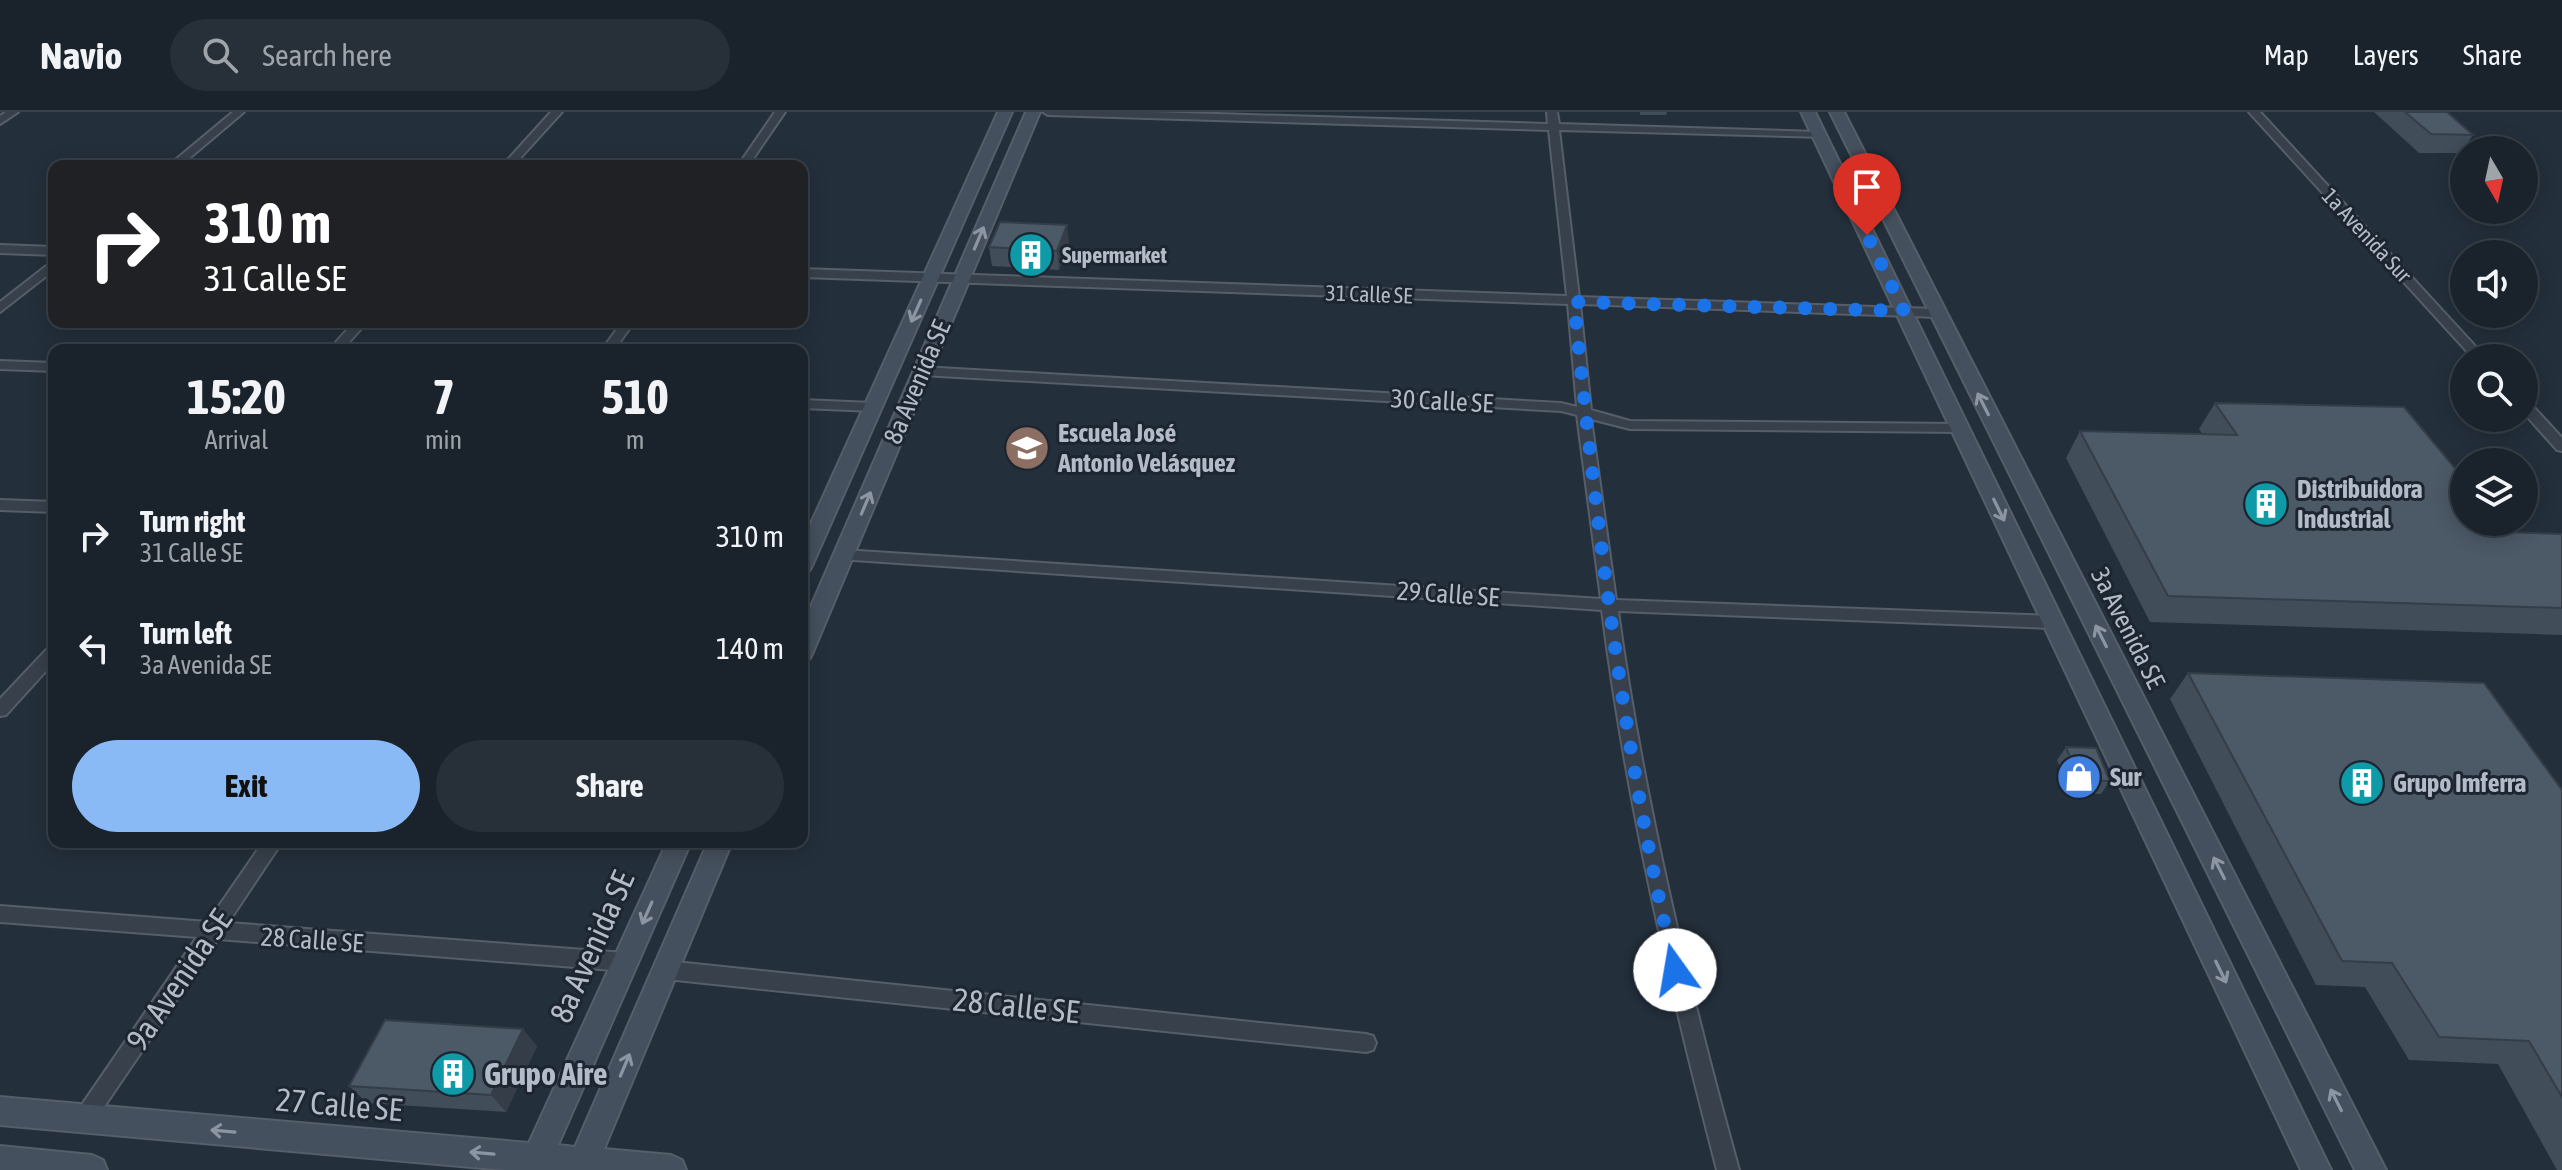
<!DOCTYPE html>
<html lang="en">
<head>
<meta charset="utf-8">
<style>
	:root { --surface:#1a232c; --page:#272f38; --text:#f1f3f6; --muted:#9fa4a9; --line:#384048; --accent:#89baf5 }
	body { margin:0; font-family:"Asap Condensed",sans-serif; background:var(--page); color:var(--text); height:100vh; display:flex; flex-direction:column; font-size:30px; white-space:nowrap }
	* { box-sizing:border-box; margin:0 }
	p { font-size:26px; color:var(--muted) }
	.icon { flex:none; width:44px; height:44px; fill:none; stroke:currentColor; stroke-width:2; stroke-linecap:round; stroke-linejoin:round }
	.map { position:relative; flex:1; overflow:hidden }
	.panel { position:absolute; left:48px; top:232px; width:760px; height:504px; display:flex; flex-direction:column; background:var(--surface); border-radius:16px; box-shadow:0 4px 20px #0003,0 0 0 2px var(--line) }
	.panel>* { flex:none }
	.top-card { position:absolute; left:48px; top:48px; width:760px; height:168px; border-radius:16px; box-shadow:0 4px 20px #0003,0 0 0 2px var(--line); background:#202124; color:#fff; overflow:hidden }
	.needle { width:52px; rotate:171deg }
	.controls { position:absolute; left:2450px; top:24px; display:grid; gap:16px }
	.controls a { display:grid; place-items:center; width:88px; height:88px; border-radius:50%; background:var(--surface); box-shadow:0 4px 20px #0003,0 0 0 2px var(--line); font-size:40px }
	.pin { position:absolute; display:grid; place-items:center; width:68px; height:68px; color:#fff; margin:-82px -34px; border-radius:50% 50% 50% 0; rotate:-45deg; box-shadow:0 0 8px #0007 }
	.pin .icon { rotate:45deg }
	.me { position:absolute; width:88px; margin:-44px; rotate:347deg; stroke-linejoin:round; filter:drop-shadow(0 0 6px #0008) }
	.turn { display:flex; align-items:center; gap:28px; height:168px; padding:0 24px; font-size:36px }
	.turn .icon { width:104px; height:104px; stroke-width:2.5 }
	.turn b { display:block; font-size:56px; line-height:68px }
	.eta { display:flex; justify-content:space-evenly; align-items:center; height:136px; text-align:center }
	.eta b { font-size:48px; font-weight:700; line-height:56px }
	.cta { display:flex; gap:16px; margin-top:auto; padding:16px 24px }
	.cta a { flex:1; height:92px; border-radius:48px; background:var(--accent); color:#111; font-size:32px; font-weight:700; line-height:92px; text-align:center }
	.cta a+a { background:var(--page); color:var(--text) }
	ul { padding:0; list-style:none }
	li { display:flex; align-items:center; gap:24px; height:112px; padding:0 24px }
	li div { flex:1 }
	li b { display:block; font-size:30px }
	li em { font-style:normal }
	header { display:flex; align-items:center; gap:48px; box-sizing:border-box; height:112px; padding:0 40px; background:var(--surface); border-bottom:2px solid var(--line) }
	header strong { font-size:38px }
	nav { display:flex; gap:44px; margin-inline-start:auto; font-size:28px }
	.search { width:560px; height:72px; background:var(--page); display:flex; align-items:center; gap:20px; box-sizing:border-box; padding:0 28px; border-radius:44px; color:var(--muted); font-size:30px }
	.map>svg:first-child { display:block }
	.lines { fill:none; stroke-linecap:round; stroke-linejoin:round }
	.street-casing { stroke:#555e69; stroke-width:4 }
	.secondary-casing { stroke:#555e69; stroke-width:4 }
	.street { fill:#37404b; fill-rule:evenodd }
	.secondary { fill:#45505e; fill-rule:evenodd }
	.wall { fill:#414d59 }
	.shaded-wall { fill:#353e48 }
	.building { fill:#4c5967; stroke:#353e48; stroke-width:2 }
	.oneway { stroke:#8c96a2 }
	.route { stroke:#1a73e8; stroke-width:14; stroke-dasharray:0 25.2 }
	.labels { text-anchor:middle; stroke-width:6; stroke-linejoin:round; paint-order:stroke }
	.far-street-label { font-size:22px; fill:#b2bbc7; stroke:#1c2530 }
	.far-poi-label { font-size:22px; font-weight:bold; fill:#b2bbc7; stroke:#1c2530; text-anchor:start }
	.street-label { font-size:26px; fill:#b2bbc7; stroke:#1c2530 }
	.poi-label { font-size:26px; font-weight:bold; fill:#b2bbc7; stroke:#1c2530; text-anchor:start }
	.near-street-label { font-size:32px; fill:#b2bbc7; stroke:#1c2530 }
	.near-poi-label { font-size:32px; font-weight:bold; fill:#b2bbc7; stroke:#1c2530; text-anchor:start }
</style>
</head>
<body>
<header>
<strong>Navio</strong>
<div class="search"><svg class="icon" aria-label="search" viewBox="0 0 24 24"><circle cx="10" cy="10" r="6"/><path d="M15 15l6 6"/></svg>Search here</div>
<nav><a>Map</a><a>Layers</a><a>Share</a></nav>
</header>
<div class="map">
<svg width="2562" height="1058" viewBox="0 0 2562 1058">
	<rect width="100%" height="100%" fill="#232f3b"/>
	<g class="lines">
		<g class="street-casing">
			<path id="street" d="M6 0H18L0 12V4Z
				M233 0H244L180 54H168Z
				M551 0H562L513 54H502Z
				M775 0H785L748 54H738Z
				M1043 0H1152L1548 12 1547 0H1557L1559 12 1819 20 1823 21V25L1559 18 1579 185 1936 197 1942 201 1936 205 1580 192 1591 298 1630 309 1960 312 1967 316 1960 320 1630 317 1591 307 1616 488 2053 504 2061 510 2053 516 1618 499C1644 689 1688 873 1739 1058H1717C1669 873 1626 688 1602 498L838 447 835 443 843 438 1601 487 1577 303 1561 299 922 263 915 259 922 255 1561 291 1577 295 1568 192 802 165V157L1567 184 1549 18 1048 3Z
				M2249 0H2260L2486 246H2473Z
				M0 133 54 135V143L0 141Z
				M54 148V158L0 200V190Z
				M354 210H367L342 238H329Z
				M622 210H634L614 238H602Z
				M0 249 54 251V259L0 257Z
				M802 288 873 291 880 295 873 299 802 296Z
				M2524 289 2529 290 2562 326V339L2557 338 2524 301Z
				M0 388 54 390V400L0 398Z
				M54 534V550L6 603 0 604V587L48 536Z
				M263 730H282L228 811 625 841 632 844 635 850 632 856 625 859 218 827 91 1014 84 1017 77 1014 73 1007 77 1000 197 825 0 810V794L208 810Z
				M666 849 1366 922 1373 924 1376 931 1373 938 1366 940 666 867 659 864 656 858 659 852Z"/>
		</g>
		<g class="secondary-casing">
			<path id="secondary" d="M998 0H1012L812 454 809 459 802 461V431Z
				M1026 0H1040L813 540 810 546 802 548V515Z
				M1801 0H1815L2331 1058H2301Z
				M1830 0H1844L2386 1058H2355Z
				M667 730H691L558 1033 575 1035 708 730H732L604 1037 671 1043 682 1048 686 1058H505L0 1013V985L529 1031Z
				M0 1034 92 1043 103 1048 107 1058H0Z"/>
		</g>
		<use href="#street" class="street"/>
		<use href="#secondary" class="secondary"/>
	</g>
	<path class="wall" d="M1640 0H1667L1666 3H1640Z
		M2374 0H2447L2473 23 2461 41H2419Z
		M1069 132 1059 158 992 154 989 135Z
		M2215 291 2508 420 2562 422V523L2150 510 2066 346 2080 319 2202 322 2199 317Z
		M2188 561 2562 678V1058H2557L2498 952 2409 948 2365 875 2316 873 2170 587Z
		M2066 635 2110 669 2101 682 2070 681 2057 648Z
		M537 934 506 1000 367 991 349 974Z"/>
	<path class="shaded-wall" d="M1067 113 1069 132 1059 158 1057 139Z
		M523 917 537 934 506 1000 491 983Z"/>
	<path class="building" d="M2405 0H2447L2473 23 2431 22Z
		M1000 110 1067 113 1057 139 989 135Z
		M2215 291 2404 295 2464 367V410H2500L2508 420 2562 422V496L2168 484 2080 319 2237 323Z
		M2188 561 2484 571 2562 678V985L2529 929 2439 925 2392 851 2342 849Z
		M2066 635 2096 636 2110 669 2079 668Z
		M385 908 523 917 491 983 349 974Z"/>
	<defs><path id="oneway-shaft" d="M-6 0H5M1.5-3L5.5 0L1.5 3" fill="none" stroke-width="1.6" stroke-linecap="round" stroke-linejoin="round" transform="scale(2)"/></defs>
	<g class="oneway">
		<use href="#oneway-shaft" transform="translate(979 126) rotate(-67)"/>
		<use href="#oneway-shaft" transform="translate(916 199) rotate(114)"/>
		<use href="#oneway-shaft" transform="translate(1983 292) rotate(-117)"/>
		<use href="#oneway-shaft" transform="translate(866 391) rotate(-67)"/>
		<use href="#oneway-shaft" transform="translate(1999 398) rotate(64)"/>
		<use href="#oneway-shaft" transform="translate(2101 524) rotate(-117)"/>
		<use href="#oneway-shaft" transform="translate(2219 756) rotate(-117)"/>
		<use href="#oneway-shaft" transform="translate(647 801) rotate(114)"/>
		<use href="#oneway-shaft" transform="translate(2221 860) rotate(64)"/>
		<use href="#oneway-shaft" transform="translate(625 953) rotate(-67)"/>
		<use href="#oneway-shaft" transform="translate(2336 988) rotate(-117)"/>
		<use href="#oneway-shaft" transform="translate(223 1019) rotate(-175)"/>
		<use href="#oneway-shaft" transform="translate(482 1041) rotate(-175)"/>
	</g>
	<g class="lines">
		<path class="route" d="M1675 858C1623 638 1597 414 1574 190L1904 199 1867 123"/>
	</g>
	<defs>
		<g id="building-disc" transform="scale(2.3)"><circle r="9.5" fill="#0f9aa8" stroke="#1c2530"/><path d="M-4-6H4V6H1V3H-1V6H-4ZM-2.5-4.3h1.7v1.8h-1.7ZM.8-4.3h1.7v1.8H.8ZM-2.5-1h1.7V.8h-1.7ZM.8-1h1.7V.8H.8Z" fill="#fff"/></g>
		<g id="school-disc" transform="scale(2.3)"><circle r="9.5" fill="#8d6e63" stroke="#1c2530"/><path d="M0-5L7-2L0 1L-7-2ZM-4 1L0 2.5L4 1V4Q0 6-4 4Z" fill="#fff"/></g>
		<g id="shop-disc" transform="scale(2.3)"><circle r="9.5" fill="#3f7fe0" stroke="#1c2530"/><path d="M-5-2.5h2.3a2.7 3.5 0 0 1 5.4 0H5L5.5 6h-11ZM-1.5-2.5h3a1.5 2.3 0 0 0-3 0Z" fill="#fff"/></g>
	</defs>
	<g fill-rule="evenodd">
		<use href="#building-disc" x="1031" y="143"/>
		<use href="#school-disc" x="1027" y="336"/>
		<use href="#building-disc" x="2266" y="392"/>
		<use href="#shop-disc" x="2079" y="665"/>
		<use href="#building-disc" x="2362" y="671"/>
		<use href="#building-disc" x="453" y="962"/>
	</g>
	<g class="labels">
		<g class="far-street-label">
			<text transform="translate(2367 123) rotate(47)" y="8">1a Avenida Sur</text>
			<text transform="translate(1369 182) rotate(2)" y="8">31 Calle SE</text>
		</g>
		<g class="far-poi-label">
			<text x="1062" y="151">Supermarket</text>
		</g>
		<g class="street-label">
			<text transform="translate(917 270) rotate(-67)" y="9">8a Avenida SE</text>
			<text transform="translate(1442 289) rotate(3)" y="9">30 Calle SE</text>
			<text transform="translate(1448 482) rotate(4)" y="9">29 Calle SE</text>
			<text transform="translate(2128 516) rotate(63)" y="9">3a Avenida SE</text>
			<text transform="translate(312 828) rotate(4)" y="9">28 Calle SE</text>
		</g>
		<g class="poi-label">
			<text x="1058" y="330">Escuela José<tspan x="1058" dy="30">Antonio Velásquez</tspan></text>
			<text x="2297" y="386">Distribuidora<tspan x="2297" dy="30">Industrial</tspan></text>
			<text x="2110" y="674">Sur</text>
			<text x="2393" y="680">Grupo Imferra</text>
		</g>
		<g class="near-street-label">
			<text transform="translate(592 835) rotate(-66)" y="11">8a Avenida SE</text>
			<text transform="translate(179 868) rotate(-56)" y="11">9a Avenida SE</text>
			<text transform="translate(1016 894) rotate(6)" y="11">28 Calle SE</text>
			<text transform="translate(339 993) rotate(5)" y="11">27 Calle SE</text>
		</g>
		<g class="near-poi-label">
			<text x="484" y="973">Grupo Aire</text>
		</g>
	</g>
</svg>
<div class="controls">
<a><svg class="needle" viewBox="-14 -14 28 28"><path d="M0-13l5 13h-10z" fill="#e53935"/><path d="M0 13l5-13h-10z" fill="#9fa4a9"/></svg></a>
<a><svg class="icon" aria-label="sound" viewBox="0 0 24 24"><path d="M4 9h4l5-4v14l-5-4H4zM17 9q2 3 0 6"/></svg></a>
<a><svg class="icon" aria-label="search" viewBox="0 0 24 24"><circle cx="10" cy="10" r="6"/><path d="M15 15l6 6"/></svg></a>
<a><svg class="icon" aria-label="layers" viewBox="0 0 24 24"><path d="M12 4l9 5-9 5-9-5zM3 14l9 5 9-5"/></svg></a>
</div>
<div class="pin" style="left:1867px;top:123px;background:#d93025"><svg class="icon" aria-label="arrive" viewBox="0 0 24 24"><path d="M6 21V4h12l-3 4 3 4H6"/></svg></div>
<svg class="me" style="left:1675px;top:858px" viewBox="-20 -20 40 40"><circle r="19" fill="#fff"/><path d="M0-13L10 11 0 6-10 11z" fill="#1a73e8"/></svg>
<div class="top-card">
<div class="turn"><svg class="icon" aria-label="right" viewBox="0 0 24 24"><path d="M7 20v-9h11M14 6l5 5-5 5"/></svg><div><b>310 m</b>31 Calle SE</div></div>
</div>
<section class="panel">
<div class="eta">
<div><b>15:20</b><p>Arrival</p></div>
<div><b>7</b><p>min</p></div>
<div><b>510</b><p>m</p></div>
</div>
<ul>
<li><svg class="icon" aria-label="right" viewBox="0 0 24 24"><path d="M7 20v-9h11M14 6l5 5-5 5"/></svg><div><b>Turn right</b><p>31 Calle SE</p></div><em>310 m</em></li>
<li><svg class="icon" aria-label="left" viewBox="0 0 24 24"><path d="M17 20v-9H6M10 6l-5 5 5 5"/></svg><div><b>Turn left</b><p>3a Avenida SE</p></div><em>140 m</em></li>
</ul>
<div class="cta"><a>Exit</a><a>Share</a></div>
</section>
</div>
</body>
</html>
